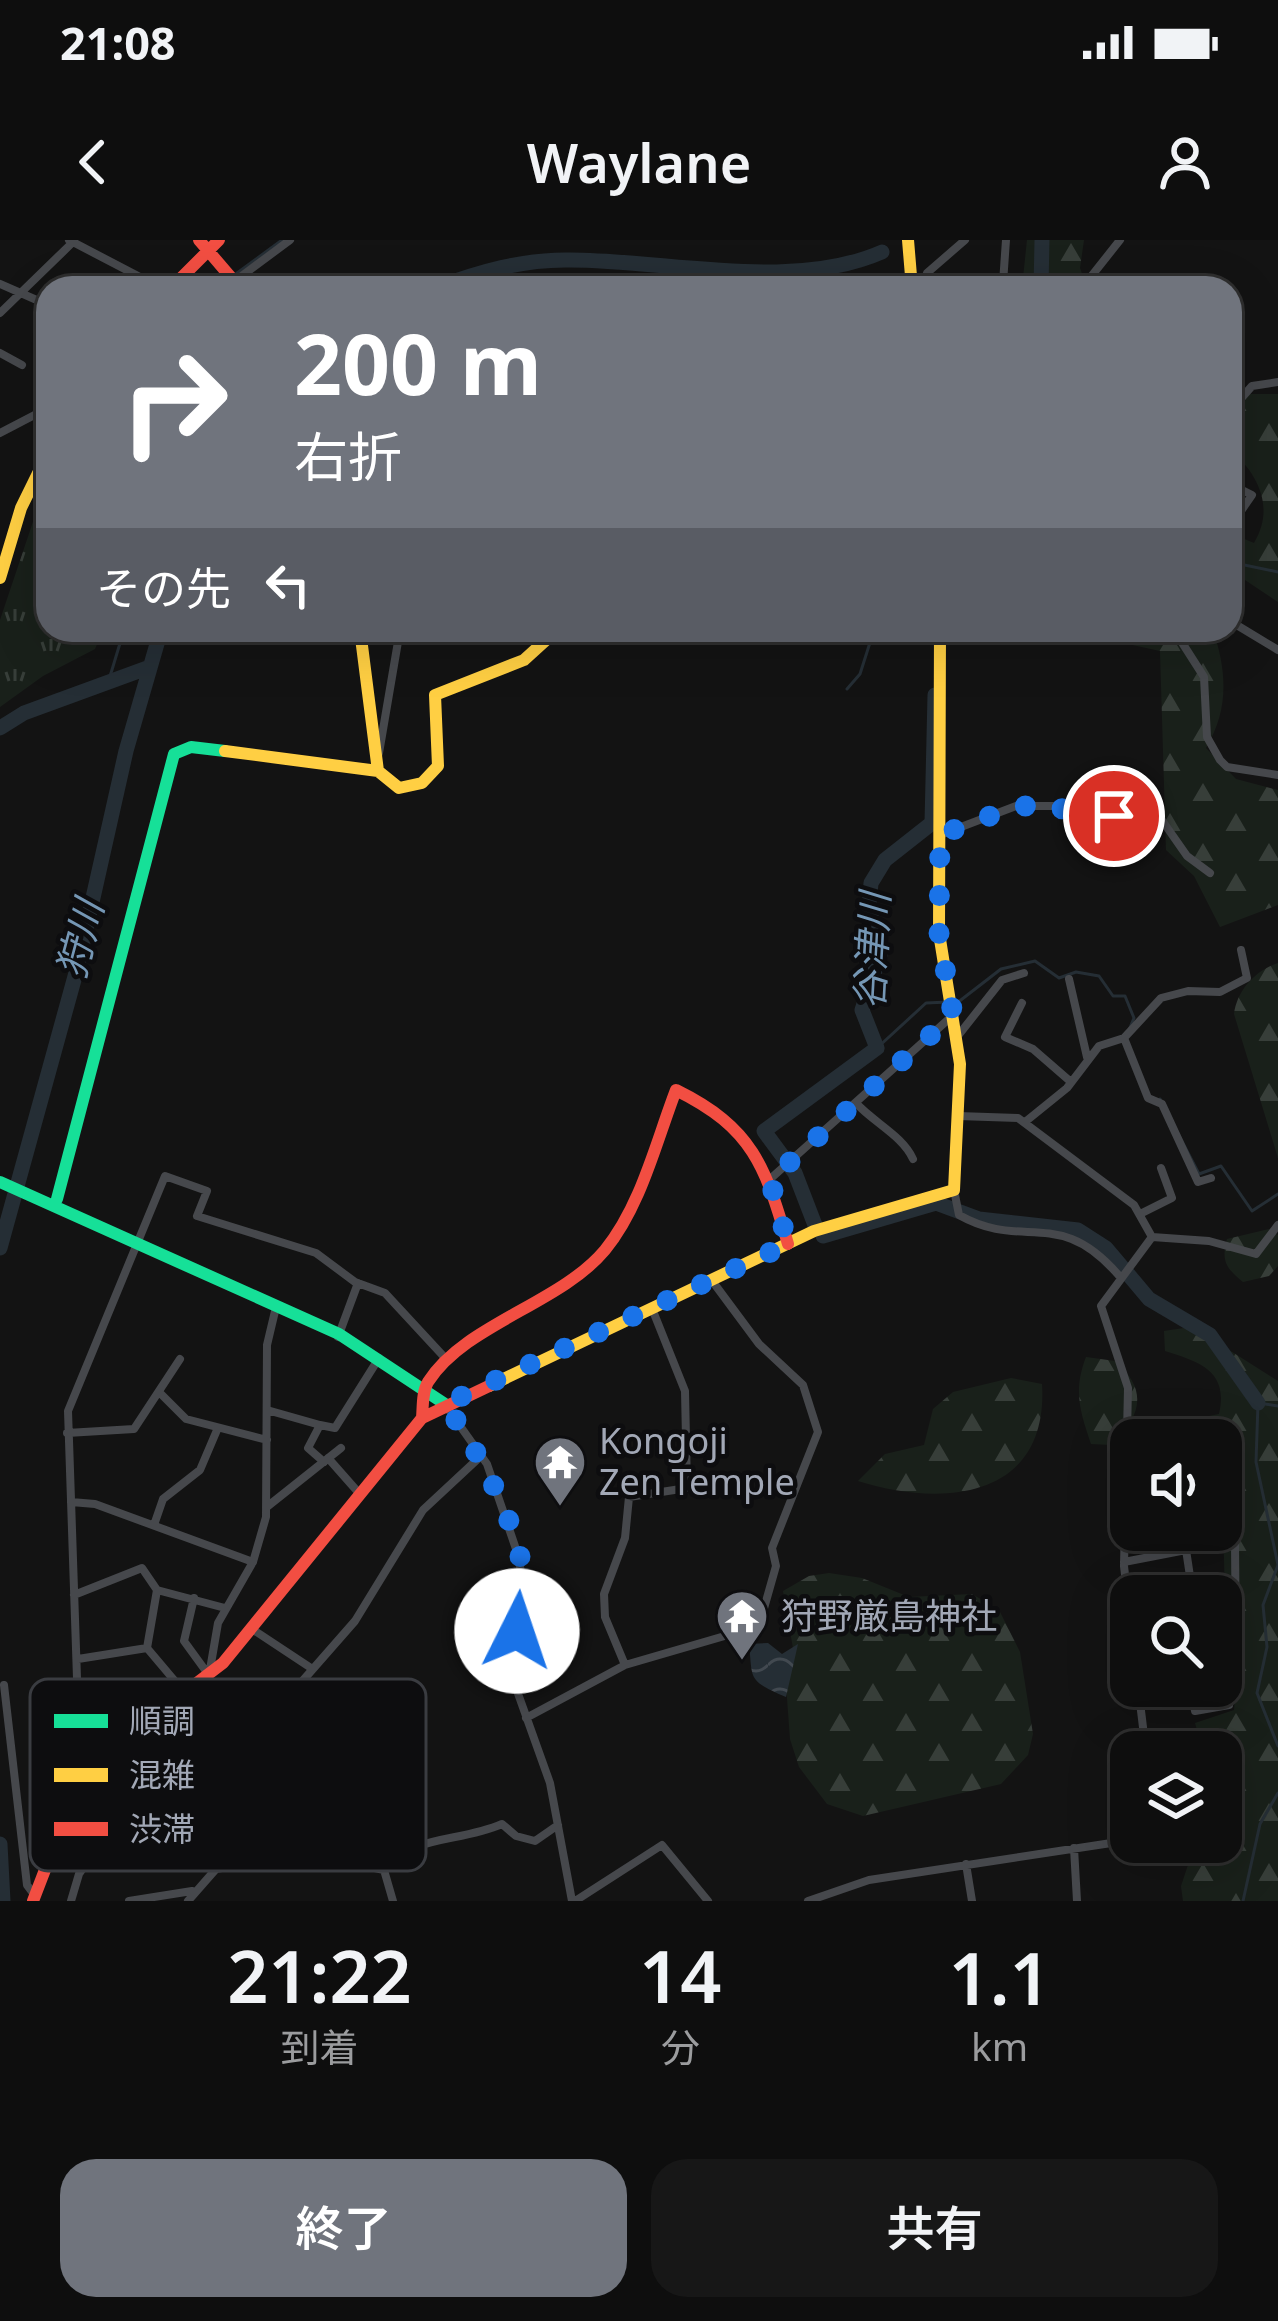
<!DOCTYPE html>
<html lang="ja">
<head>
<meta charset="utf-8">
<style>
	:root { --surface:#0e0e0e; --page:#171717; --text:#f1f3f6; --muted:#9b9c9e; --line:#2e2e2e; --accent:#70747d }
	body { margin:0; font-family:"Noto Sans","Noto Sans JP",sans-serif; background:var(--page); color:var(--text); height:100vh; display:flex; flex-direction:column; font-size:45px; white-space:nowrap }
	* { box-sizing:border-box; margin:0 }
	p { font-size:39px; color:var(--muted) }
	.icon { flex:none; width:66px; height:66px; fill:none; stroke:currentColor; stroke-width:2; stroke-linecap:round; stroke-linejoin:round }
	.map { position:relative; height:1661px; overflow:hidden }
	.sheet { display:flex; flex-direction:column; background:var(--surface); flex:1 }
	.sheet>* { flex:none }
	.hud { position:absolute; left:36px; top:36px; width:1206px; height:366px; border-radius:36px; box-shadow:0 12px 48px #0002,0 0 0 3px var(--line); background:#70747d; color:#fff; overflow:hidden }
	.tools { position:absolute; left:1110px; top:1179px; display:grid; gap:24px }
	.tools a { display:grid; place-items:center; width:132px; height:132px; border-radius:24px; background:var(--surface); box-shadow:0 12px 48px #0002,0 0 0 3px var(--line); font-size:60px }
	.pin { position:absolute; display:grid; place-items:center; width:102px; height:102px; color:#fff; margin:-51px; border:6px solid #fff; border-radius:50%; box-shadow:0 3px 12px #0007 }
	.me { position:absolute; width:132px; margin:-66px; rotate:4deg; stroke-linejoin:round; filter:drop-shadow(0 0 9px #0008) }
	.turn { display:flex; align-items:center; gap:42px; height:252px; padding:0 60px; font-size:54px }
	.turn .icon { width:156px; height:156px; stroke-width:2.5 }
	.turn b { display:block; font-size:84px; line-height:102px }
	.then { display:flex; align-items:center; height:114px; padding:0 60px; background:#0003; gap:24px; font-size:45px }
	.eta { display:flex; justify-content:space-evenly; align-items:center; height:204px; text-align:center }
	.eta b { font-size:72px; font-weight:600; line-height:84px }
	.action { display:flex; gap:24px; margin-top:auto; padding:24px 60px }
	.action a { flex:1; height:138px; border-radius:36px; background:var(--accent); color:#fff; font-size:48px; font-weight:600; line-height:138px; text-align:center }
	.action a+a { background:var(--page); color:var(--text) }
	.status { display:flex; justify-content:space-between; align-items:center; height:84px; padding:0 60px; background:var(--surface); direction:ltr }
	.status svg { height:33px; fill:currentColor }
	header { display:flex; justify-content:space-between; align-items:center; height:156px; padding:0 60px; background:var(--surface); font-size:54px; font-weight:600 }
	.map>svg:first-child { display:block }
	.forest { fill:url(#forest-firs) }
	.park { fill:url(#park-tufts) }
	.water { fill:url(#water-waves) }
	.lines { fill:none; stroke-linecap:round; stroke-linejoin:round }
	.stream { stroke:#252e35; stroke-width:3 }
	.river { stroke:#252e35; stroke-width:15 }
	.street { stroke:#46484c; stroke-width:8 }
	.fast { stroke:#16e098; stroke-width:12 }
	.slow { stroke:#ffcf43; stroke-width:12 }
	.jam { stroke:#f24e42; stroke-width:12 }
	.route { stroke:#1a73e8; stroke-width:21; stroke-dasharray:0 37.8 }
	.labels { text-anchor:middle; stroke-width:9; stroke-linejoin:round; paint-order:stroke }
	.poi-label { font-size:36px; fill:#a2a8b6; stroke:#0d0d0f; text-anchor:start }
	.water-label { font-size:39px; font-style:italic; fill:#7597b5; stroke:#0d0d0f }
	.key { fill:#0d0d0f; stroke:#3a3c41; stroke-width:3 }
	.key-label { font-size:33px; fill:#a2a8b6 }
</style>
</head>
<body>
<div class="status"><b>21:08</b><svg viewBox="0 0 49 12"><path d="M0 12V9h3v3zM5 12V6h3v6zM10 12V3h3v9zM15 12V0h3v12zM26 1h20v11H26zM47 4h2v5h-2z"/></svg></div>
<header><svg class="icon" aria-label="back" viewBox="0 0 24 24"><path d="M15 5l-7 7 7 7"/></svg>Waylane<svg class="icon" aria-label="person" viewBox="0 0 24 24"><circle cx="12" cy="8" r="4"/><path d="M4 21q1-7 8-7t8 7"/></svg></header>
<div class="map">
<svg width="1278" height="1661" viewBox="0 0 1278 1661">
	<defs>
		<pattern id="forest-firs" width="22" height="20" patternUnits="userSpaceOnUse" patternTransform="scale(3)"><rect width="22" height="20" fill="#19201a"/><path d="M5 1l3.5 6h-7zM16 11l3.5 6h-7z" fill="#373e39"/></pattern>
		<pattern id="park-tufts" width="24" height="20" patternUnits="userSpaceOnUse" patternTransform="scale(3)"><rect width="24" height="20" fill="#19201a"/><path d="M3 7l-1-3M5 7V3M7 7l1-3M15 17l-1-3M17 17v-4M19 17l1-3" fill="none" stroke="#373e39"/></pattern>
		<pattern id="water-waves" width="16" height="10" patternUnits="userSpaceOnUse" patternTransform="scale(3)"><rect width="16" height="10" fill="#252e35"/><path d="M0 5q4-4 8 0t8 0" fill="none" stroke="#424950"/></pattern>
	</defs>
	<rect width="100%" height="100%" fill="#131313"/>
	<path class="forest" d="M1027 0H1084L1080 28 1087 48H1022Z
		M1230 154H1278V362L1230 330V293L1254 303C1275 268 1259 235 1230 209Z
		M1087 390H1213C1227 432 1229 469 1206 508L1236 539 1278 550V665L1220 687 1194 636 1166 610 1160 411 1092 396Z
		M1278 723V918L1234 774C1237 750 1256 730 1278 723Z
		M1269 989 1278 995V1026L1269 1036 1243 1042C1226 1028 1221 1021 1227 999Z
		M1184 1088 1207 1096 1278 1141V1661H1183L1181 1646 1192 1613 1221 1602C1228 1573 1231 1572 1221 1540L1234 1520 1202 1507 1195 1483 1234 1470 1240 1393 1225 1358 1221 1200H1186L1185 1181 1219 1174C1229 1131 1200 1122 1165 1111L1164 1091Z
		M1086 1117 1115 1121C1148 1150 1142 1174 1112 1205L1091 1204C1080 1171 1073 1151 1086 1117Z
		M1011 1138 1042 1144C1049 1259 943 1268 858 1241L885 1214 924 1205 933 1169 953 1152Z
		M829 1333 862 1338 909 1357 972 1354 999 1370 1020 1412 1033 1494 1028 1515 1001 1544 863 1576 827 1564 799 1527 790 1499 786 1444 793 1408 783 1351 809 1336Z"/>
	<path class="park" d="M48 237V390H103L95 409 43 436 0 467V380Z"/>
	<path class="water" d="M768 1403 782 1414 798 1404 786 1457C747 1440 753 1440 749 1404Z"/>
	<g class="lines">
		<path class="stream" d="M233 36 282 0
			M1230 322 1278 332
			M108 443 124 390
			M847 449 860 434 874 390
			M957 763 1001 729 1035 721 1059 738 1076 732 1099 736 1113 756H1125L1134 778 1129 790
			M877 808 926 763 948 762
			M1160 859 1199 934 1221 926 1252 971 1278 954
			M1278 1166 1258 1163 1256 1222 1278 1325 1263 1365 1267 1407 1257 1453 1278 1506
			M1243 1661 1260 1584 1278 1553"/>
		<path class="river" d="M436 48C479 32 523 19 570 20 667 20 791 52 882 12
			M1041 48 1042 0
			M0 488 24 473 147 428
			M815 985 795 933 764 891 877 808 862 770 880 715 869 667 871 643 885 620 932 583 935 455
			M823 996 936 963 979 979 1078 990 1106 1008 1149 1059 1210 1095 1258 1163
			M0 1008 77 729 126 511 161 390
			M0 1604 3 1661"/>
		<path class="street" d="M69 0 161 48
			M235 41 290 0
			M0 44 48 65
			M923 44 927 33 965 0
			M898 48 911 43H1003L1006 0
			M1082 48 1120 0
			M0 73 72 3
			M0 113 22 125
			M1230 171 1252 146 1278 142
			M0 193 48 168
			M1230 244 1252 255 1230 287
			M1230 381 1278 410
			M1174 390 1204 437 1207 497 1220 520 1227 527 1278 535
			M379 513 400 390
			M940 595 1016 566H1059L1069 575 1159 576 1187 616 1210 633
			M1069 739 1087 817
			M1022 763 1005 797 1033 809 1071 842
			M957 797 1002 740 1024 733
			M1124 798 1148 858 1162 864 1198 942 1211 938
			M856 863C873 882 903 896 913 919
			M958 876 1018 878 1134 965 1152 997 1101 1066 1128 1148 1124 1326 1131 1386
			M1025 882 1067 848 1099 806 1124 798 1161 758 1188 751 1220 752 1247 738 1241 710
			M769 940 951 777
			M954 950 959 975C1024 1012 1059 964 1121 1038
			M1142 973 1172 958 1161 928
			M1152 997 1209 1001 1256 1014 1278 985
			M338 1097 358 1043
			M160 1153 186 1179 267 1200
			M446 1166 487 1224 517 1312 524 1346 516 1448 550 1543 572 1661
			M267 1170 320 1185
			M67 1193 134 1189 180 1119
			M328 1218 358 1252
			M324 1222 308 1208 320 1185 335 1188 379 1118
			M71 1262 95 1264 253 1322
			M268 1266 341 1208
			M154 1285 163 1259 200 1230 217 1190
			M1183 1290 1193 1356
			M1124 1322 1222 1303 1221 1280
			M157 1350 225 1368
			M74 1355 142 1328 157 1350 147 1408 185 1453
			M194 1358 184 1401 208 1434
			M1221 1366 1235 1364
			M252 1389 311 1428
			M78 1419 147 1408
			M625 1425 605 1377 604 1354 625 1298 629 1257 687 1248 685 1151 653 1071
			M1221 1427 1236 1425 1235 1302 1222 1303
			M4 1445 27 1645 33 1653
			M1138 1446 1146 1512
			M1190 1446 1195 1471 1229 1465 1221 1433
			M182 1455 207 1469 267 1451 291 1454
			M526 1478 625 1425 759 1386 776 1326 772 1308 818 1192 803 1145 759 1104 713 1042
			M92 1523 80 1504 78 1468 68 1171 165 936 207 951 197 976 316 1013 355 1042 385 1053 447 1120
			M350 1527 334 1482 291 1454 355 1381 423 1270 481 1216
			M86 1533 113 1585
			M1074 1608 1077 1661
			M966 1624 972 1661
			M216 1629 306 1613 384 1630C413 1594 458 1603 502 1584L516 1596 535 1601 558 1585
			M384 1630 393 1661
			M71 1661 79 1634 113 1585 147 1578 195 1541 219 1533
			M129 1661 192 1651
			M188 1661 216 1629 232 1565 219 1533 207 1447 218 1383 253 1322 266 1277 267 1105 276 1067
			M575 1661 662 1605 708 1661
			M808 1661 869 1640 1131 1600"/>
		<path class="fast" d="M0 942 339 1094 445 1164
			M57 959 174 514 191 507 225 511"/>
		<path class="slow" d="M908 0 912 48
			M0 338 21 268 48 213
			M360 390 378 531
			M225 511 378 531 399 548 422 543 438 526 435 455 524 420 557 390
			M489 1146 814 991 954 950 960 824 939 693 940 390"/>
		<path class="jam" d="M199 0 240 48
			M171 48 219 0
			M422 1178C423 1166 422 1152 428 1142 465 1084 560 1064 605 1010 641 966 656 902 676 850 753 888 765 926 788 1004
			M33 1661 78 1544 92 1523 223 1423 422 1178 489 1146"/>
	</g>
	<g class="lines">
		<path class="route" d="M517 1391C518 1377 525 1359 524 1345 522 1288 477 1209 445 1164L788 1004 770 940 953 775 939 693 940 595 1016 566H1059L1069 575 1114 576"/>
	</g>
	<defs>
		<g id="temple-pin" transform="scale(2.7)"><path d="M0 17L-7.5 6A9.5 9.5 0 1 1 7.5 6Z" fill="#70747d" stroke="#0d0d0f"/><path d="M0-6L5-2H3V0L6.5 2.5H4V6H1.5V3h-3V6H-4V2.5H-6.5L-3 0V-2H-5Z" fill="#fff"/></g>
	</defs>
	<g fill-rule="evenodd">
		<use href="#temple-pin" x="560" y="1222"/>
		<use href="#temple-pin" x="742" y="1376"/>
	</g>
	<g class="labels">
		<g class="poi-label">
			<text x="599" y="1214">Kongoji<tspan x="599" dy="41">Zen Temple</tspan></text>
			<text x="781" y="1389">狩野厳島神社</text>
		</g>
		<g class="water-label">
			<text transform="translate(80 699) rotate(-75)" y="14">狩川</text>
			<text transform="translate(872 711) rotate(-87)" y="14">谷津川</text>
		</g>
	</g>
	<rect x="30" y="1439" width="396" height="192" rx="18" class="key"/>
	<rect x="54" y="1474" width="54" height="14" fill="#16e098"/>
	<rect x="54" y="1528" width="54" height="14" fill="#ffcf43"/>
	<rect x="54" y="1582" width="54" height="14" fill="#f24e42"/>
	<g class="key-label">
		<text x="129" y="1493">順調</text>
		<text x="129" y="1547">混雑</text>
		<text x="129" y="1601">渋滞</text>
	</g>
</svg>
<div class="tools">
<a><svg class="icon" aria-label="sound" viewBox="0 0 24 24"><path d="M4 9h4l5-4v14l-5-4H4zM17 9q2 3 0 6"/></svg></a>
<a><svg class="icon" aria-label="search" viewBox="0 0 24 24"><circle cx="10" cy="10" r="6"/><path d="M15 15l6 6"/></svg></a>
<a><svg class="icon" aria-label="layers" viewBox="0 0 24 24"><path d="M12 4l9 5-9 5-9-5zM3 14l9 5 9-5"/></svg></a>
</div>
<div class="pin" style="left:1114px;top:576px;background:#d93025"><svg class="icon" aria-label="arrive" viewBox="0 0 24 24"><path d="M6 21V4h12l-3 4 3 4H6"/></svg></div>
<svg class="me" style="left:517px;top:1391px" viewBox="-20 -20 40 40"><circle r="19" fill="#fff"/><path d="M0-13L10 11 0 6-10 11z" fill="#1a73e8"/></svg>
<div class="hud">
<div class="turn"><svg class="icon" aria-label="right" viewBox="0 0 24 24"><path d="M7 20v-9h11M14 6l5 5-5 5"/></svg><div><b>200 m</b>右折</div></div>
<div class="then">その先<svg class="icon" aria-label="left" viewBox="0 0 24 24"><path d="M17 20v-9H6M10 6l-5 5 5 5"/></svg></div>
</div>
</div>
<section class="sheet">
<div class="eta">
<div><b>21:22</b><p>到着</p></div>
<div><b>14</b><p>分</p></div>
<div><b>1.1</b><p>km</p></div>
</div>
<div class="action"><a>終了</a><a>共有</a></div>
</section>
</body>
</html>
